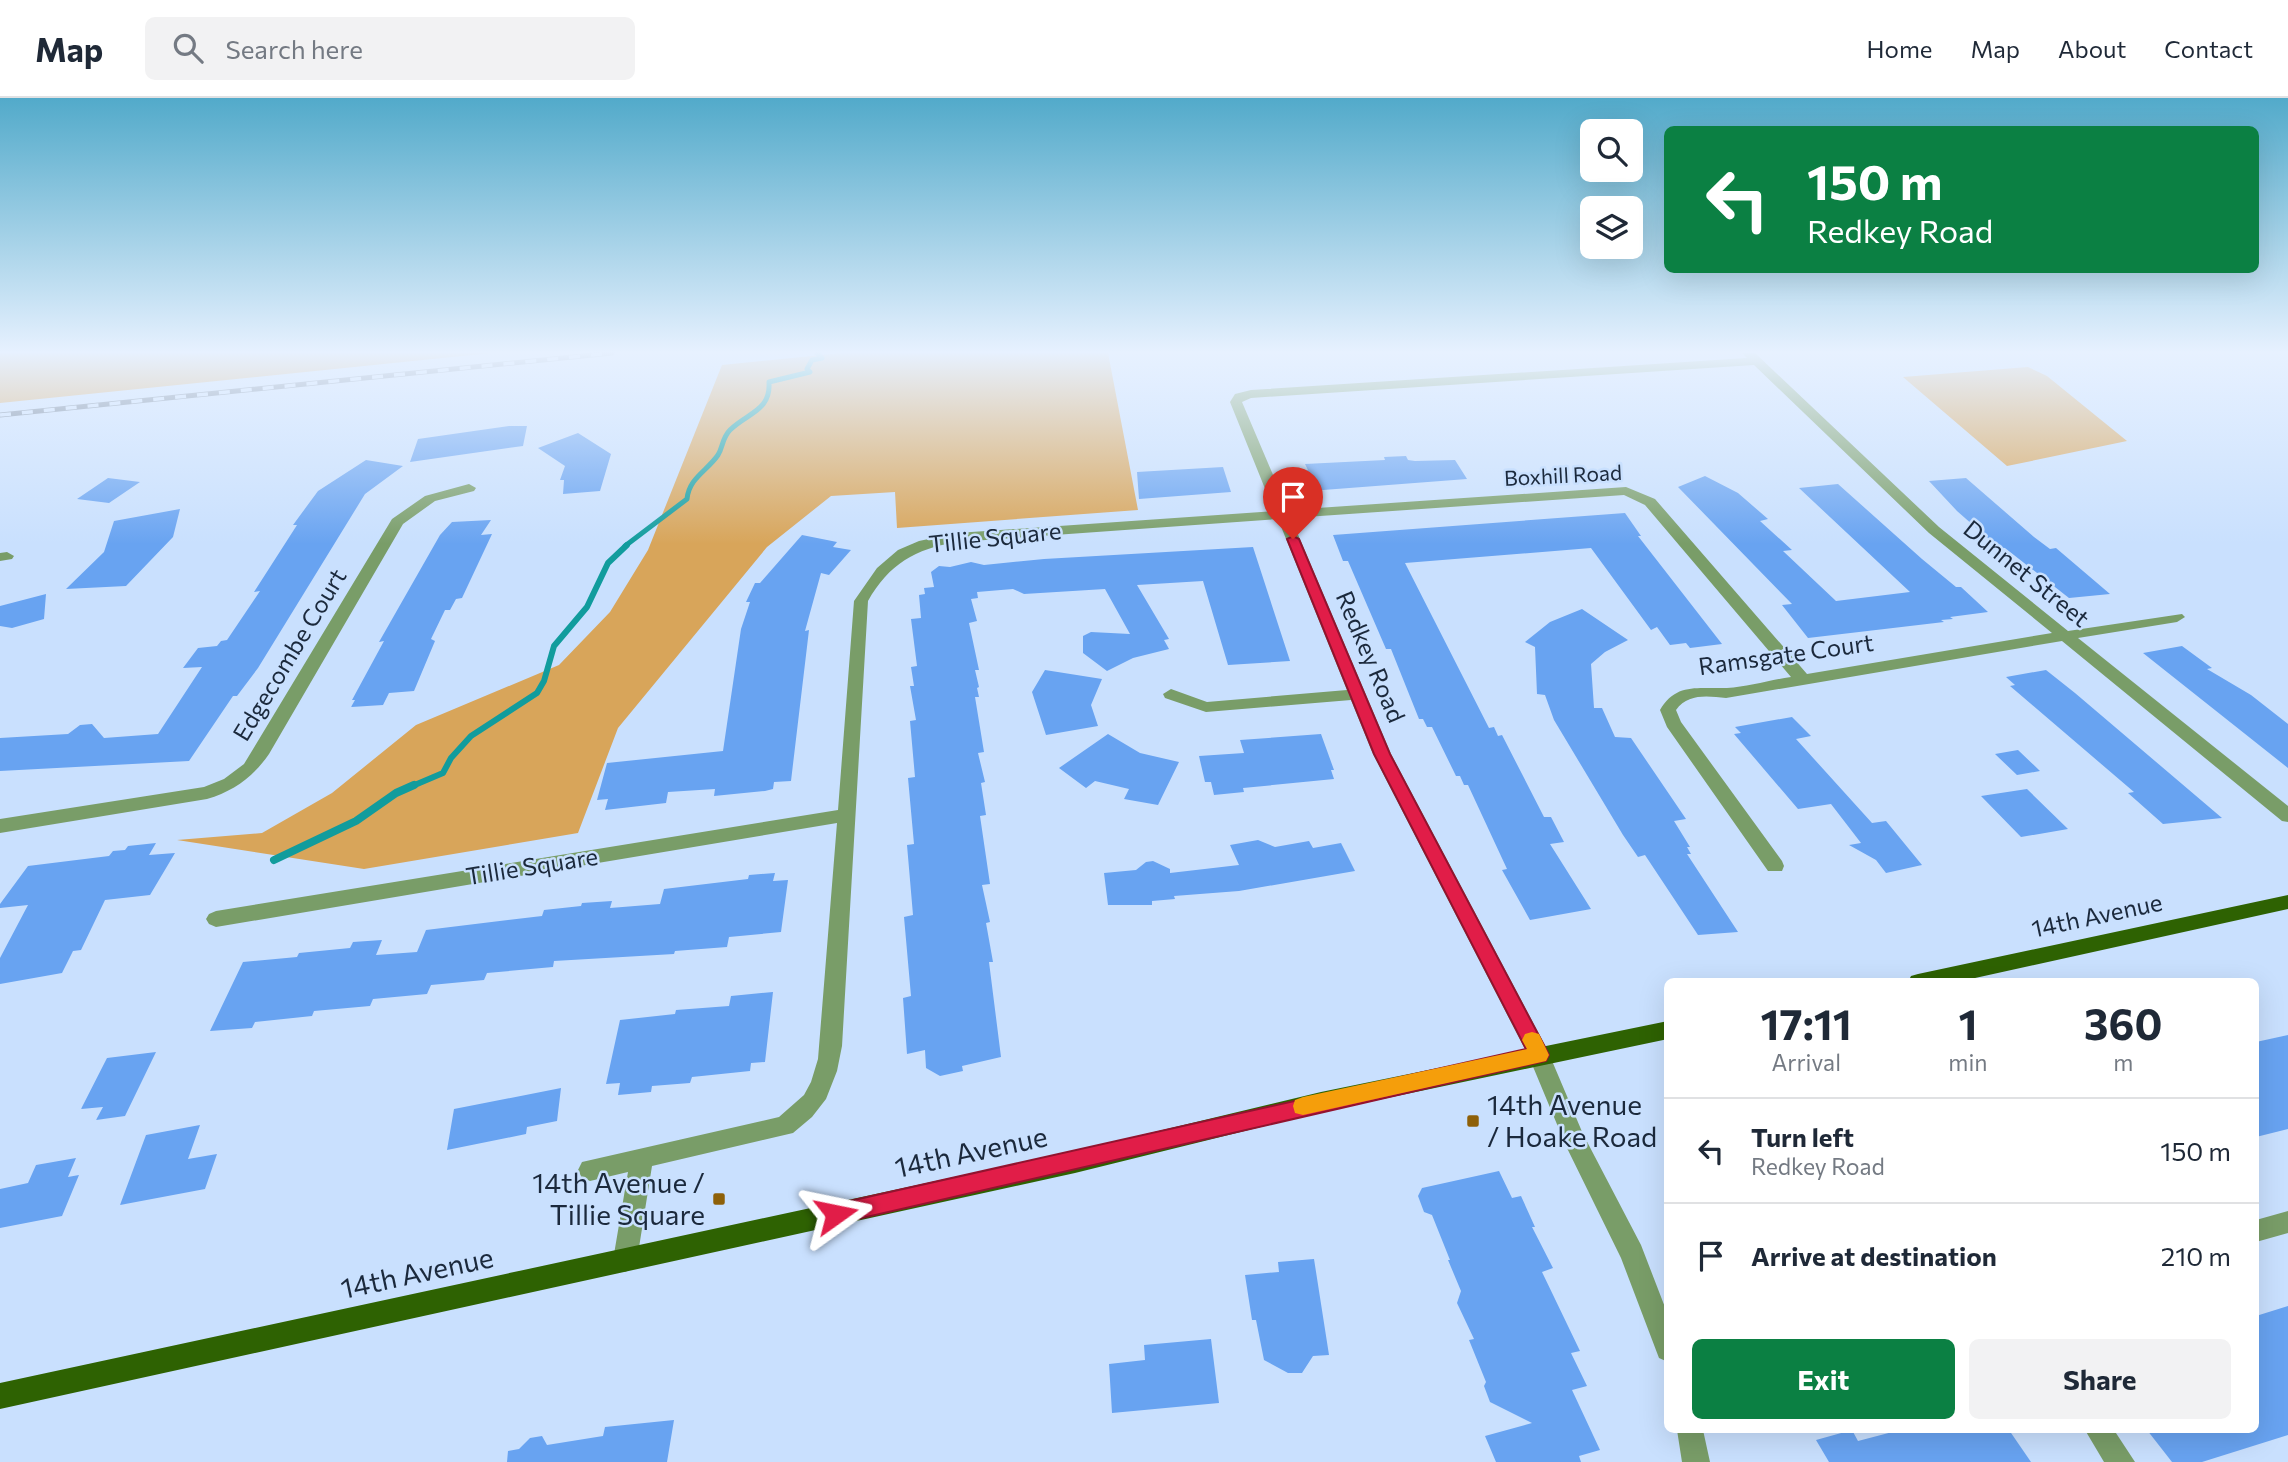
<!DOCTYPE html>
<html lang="en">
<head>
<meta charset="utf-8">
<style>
	:root { --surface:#fff; --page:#f2f2f3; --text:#1f2937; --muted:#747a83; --line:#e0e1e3; --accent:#0b8043 }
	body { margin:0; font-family:Commissioner,sans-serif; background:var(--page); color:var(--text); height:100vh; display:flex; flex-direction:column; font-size:26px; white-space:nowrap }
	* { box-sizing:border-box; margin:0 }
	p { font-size:23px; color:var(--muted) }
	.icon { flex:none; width:38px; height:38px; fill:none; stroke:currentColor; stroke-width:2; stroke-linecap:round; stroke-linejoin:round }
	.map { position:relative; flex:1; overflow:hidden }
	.panel { position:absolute; left:1664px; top:880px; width:595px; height:455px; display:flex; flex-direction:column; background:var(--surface); border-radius:10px; box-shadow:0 7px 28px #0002 }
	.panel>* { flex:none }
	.banner { position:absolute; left:1664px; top:28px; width:595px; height:147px; border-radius:10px; box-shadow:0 7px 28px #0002; background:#0b8043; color:#fff; overflow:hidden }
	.fabs { position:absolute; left:1580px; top:21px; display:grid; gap:14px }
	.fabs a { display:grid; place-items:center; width:63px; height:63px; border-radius:10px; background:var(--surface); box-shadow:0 7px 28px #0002; font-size:35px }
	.pin { position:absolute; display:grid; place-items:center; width:60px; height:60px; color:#fff; margin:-72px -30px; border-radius:50% 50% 50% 0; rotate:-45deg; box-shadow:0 0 7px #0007 }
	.pin .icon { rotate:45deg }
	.me { position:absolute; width:77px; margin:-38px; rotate:78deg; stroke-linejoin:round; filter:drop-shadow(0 0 5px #0008) }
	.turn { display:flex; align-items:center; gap:24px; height:147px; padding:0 28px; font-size:32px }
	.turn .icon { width:91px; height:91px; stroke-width:2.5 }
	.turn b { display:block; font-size:49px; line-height:60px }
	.eta { display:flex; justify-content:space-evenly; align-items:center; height:119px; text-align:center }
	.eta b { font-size:42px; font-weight:700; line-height:49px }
	.action { display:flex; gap:14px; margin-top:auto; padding:14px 28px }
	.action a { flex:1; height:80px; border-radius:10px; background:var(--accent); color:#fff; font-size:28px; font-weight:700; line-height:80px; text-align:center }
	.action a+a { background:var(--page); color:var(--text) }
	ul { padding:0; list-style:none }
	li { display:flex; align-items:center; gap:21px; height:105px; padding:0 28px; border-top:2px solid var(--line) }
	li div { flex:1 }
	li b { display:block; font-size:26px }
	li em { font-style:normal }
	header { display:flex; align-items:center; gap:42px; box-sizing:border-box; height:98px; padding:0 35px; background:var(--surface); border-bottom:2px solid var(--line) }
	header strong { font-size:33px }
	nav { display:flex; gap:38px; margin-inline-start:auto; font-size:24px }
	.search { width:490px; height:63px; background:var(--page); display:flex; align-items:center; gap:18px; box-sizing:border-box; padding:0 24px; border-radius:10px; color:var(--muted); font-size:26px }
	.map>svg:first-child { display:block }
	.green { fill:#d8a55a }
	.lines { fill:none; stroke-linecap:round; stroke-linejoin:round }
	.stream-far2 { stroke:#119c9d; stroke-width:5 }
	.stream-far1 { stroke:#119c9d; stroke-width:6 }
	.stream { stroke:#119c9d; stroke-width:8 }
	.building { fill:#68a3f1 }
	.minor { fill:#799d68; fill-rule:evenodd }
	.major { fill:#2e6202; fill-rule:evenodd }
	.rail-casing { stroke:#5f7188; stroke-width:5 }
	.rail { stroke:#c9e0fe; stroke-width:3.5; stroke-dasharray:11; stroke-linecap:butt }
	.route { fill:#e11d48; stroke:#92132f; stroke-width:2 }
	.slow { fill:#f59e0b }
	.poi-dot { fill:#8e6008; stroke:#c9e0fe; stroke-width:2.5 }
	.labels { text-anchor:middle; stroke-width:5; stroke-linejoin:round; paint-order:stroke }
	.far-street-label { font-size:21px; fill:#1b293c; stroke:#c9e0fe }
	.street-label { font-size:24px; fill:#1b293c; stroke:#c9e0fe }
	.near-poi-label { font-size:28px; fill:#1b293c; stroke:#c9e0fe; text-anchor:start }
	.near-street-label { font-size:28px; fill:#1b293c; stroke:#c9e0fe }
</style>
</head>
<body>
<header>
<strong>Map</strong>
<div class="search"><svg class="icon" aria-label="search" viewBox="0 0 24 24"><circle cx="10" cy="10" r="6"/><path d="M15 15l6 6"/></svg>Search here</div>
<nav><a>Home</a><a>Map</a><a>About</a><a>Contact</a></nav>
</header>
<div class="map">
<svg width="2288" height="1364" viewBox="0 0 2288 1364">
	<rect width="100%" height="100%" fill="#c9e0fe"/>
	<path class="green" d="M0 255H491L0 305Z
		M842 255H1108L1138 412 897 430 895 394 831 398 767 449 618 630 578 735 364 771 177 742 262 735 332 695 416 627 559 567 610 514 648 452 722 267Z
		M2028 269 2047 278 2127 343 2007 368 1903 279Z"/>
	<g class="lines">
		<path class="stream-far2" d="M625 448 687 401C689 380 707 373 718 357 723 349 722 340 730 332 747 315 771 313 769 284L810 274 807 271 812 262 822 260 817 255"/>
		<path class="stream-far1" d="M410 689 443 675 451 660 471 638 537 595 544 583 554 548 587 509 608 465 627 447"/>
		<path class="stream" d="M274 762 356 723 396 695 414 687"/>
	</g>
	<path class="building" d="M509 328H527L523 348 410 364 418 341Z
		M578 335 611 356 600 393 563 396 564 382H560L565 368 538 350Z
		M1406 358 1408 362 1415 363 1455 362 1467 381 1310 393 1301 373 1308 372 1305 366 1385 362 1384 359Z
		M366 362 403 368 365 396 258 570 237 598H233L189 663 0 673V640L68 636 80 627 92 626 104 640 158 636 202 569 183 570 198 550 217 548 221 543 227 542 260 493 254 494 297 427H293L318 393Z
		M1223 369 1231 394 1139 401 1137 374Z
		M1705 378 1738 395 1768 421 1760 423 1792 452 1783 453 1836 503 1910 494 1799 390 1838 386 1922 461 1956 489H1961L1988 514 1950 519 1953 521 1941 522 1944 524 1808 540 1782 507 1792 506 1678 389Z
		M108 380 140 384 109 405 77 401Z
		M1966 380 2034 439 2050 451 2056 450 2110 496 2069 500 2005 450 1998 449 1957 413 1929 383Z
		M180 411 173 439 126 488 66 491 104 454 114 423Z
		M1625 415 1641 438H1638L1722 546 1690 550 1686 545 1670 547 1657 529 1651 532 1591 450 1405 465 1489 630 1494 629 1498 638 1502 637 1544 719H1551L1564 744 1550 746 1591 811 1530 822 1502 772 1507 771 1468 687H1464L1460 678H1456L1432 629H1427L1423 621H1419L1391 551H1386L1348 463H1343L1333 437Z
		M491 422 481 437 492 436 462 500 456 501 450 512H445L431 541 435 543 414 593 389 595 383 607 351 609 355 602H352L384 543 379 544 440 437 452 424Z
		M802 437 837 444 833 449 851 452 829 477 821 475 805 533 809 532 791 683 774 684 773 691 765 693 714 698 715 691 668 694 666 705 605 712 608 701 597 702 607 665 723 653 741 531 750 504H746L755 485H760Z
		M1253 449 1290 563 1228 567 1203 483 1137 487 1169 541 1164 542 1169 551 1133 560 1107 573 1083 555V538L1091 534 1130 536 1105 491 1024 496 1013 491 977 494 978 500 971 501 977 523 969 525 979 572H975L979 589 977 590 979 599H975L984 654 978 655 985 684 981 685 986 717 980 718 990 786 982 787 990 824 986 825 993 864H989L1001 959 962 968 963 973 940 978 926 970 925 952 907 956 903 900 911 898 904 819 913 817 907 747 914 746 908 680 915 679 910 623 916 622 910 588H914L911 569 917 568 911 521 921 520 919 497 925 496 924 490 934 489 931 474 939 468 950 469 971 464 984 467 1044 461Z
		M46 496 44 521 12 530 0 528V508Z
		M1582 511 1628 542 1605 554 1591 566 1594 610H1602L1615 639 1631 640 1686 721 1674 723 1690 749H1687L1691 756H1687L1738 834 1698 837 1645 757 1638 759 1623 737 1554 622 1545 597 1537 596 1535 549 1525 544 1550 524Z
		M2182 548 2212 570 2207 571 2251 597 2288 626V670L2143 555Z
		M1045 572 1102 581 1091 607 1098 628 1046 637 1032 594Z
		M2046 572 2075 595 2222 720 2163 726 2128 695 2134 694 2010 588 2015 587 2006 579Z
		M1792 619 1811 638 1796 641 1872 725 1886 723 1922 767 1886 775 1876 762 1849 747 1861 745 1831 706 1798 711 1734 636 1741 635 1735 629Z
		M1108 636 1140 655 1179 664 1158 707 1124 701 1129 691 1095 683 1086 690 1059 670Z
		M1321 636 1334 672H1331L1334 681 1243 690 1244 694 1214 697 1211 684H1205L1199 658 1244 655 1240 642Z
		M2018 652 2040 673 2017 677 1995 656Z
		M2027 691 2068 731 2021 739 1981 698Z
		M1258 742 1275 749 1309 743 1313 750 1341 745 1355 773 1239 793 1174 798 1175 801 1152 803V807H1108L1104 775 1136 772 1146 764 1153 763 1170 771V775L1239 767 1230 747Z
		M156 745 149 757 175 755 150 797 105 802 81 852 73 853 62 875 0 886V860L28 807 0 810V806L28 768 109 758 113 753 125 752 128 748Z
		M775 775 773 783 788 782 781 834 729 839 727 849 675 853 674 856 554 863 553 869 487 875 484 882 431 887 427 896 373 901 370 908 314 913 312 918 255 924 252 930 210 933 243 864 297 859 299 855 350 850 353 844 382 842 376 857 417 854 426 832 542 818 544 812 581 808 582 805 612 803 610 810 660 806 664 791 748 781 749 777Z
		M773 894 765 964 751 965 750 973 692 979 690 985 652 988 651 994 618 997 620 985 606 986 620 922 675 916 676 912 729 908 731 898Z
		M2288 937V1031L2256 1039V944Z
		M156 954 125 1018 96 1022 103 1009 81 1011 107 960Z
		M561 990 557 1023 527 1029 526 1036 447 1052 454 1011Z
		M200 1027 188 1061 217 1056 205 1091 120 1107 146 1037Z
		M76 1060 68 1079 79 1077 62 1118 0 1130V1091L28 1085 36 1067Z
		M1499 1073 1512 1100 1521 1098 1535 1129H1532L1553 1170 1542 1174 1580 1253 1571 1255 1587 1288 1572 1292 1600 1352 1579 1358 1581 1364H1496L1485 1338 1532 1325 1490 1304 1484 1288 1486 1284 1469 1242 1474 1241 1457 1205 1461 1193 1448 1162H1450L1432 1117 1424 1114 1418 1098 1422 1090Z
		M1314 1161 1329 1257 1313 1258 1302 1275H1288L1264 1262 1256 1222H1252L1245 1177 1279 1174 1278 1164Z
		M2288 1208V1337L2202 1364H2172L2147 1332H2256V1218Z
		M1211 1241 1219 1305 1112 1315 1109 1266 1145 1262 1144 1247Z
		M674 1322 667 1364H507L508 1353 519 1351 530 1340 542 1338 547 1347 603 1338 605 1329Z
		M1852 1332 1858 1343 1900 1332H2009L2031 1364H1829L1816 1342Z"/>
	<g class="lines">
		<path class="minor" d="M1742 255H1755L1939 429 2068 533 2182 516 2185 519 2177 524 2078 540 2288 708V724L2282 723 2062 543 1726 600C1708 598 1688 595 1676 612L1681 624 1782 763 1784 768 1782 773H1768L1667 629 1660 612C1676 584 1699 591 1727 590 1748 589 1770 582 1791 579L1645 407 1624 397 1291 420 1391 656 1547 951 1583 1036 1641 1147 1668 1217V1264L1659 1260 1621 1160 1566 1048 1529 959 1373 656 1351 602 1206 614 1165 600 1163 596 1171 591 1207 604 1347 592 1278 421 957 444C915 451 889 466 868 503L842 948 837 973 826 1001 812 1019 793 1035 652 1068 637 1162 634 1170 625 1174 616 1170 613 1162 628 1074 590 1083 582 1080 578 1072 582 1064 779 1019 804 997 811 984 818 961 837 725 216 829 209 826 206 821 209 816 216 813 838 712 854 503 877 470 898 452 919 443 957 435 1274 413 1230 304 1235 296 1251 292 1747 260ZM1754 267 1929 435 2052 535 1807 576 1655 401 1626 389 1288 412 1242 304 1251 300Z
			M469 386 476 390 474 393 435 403 403 426 269 656C253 679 234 693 207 701L0 735V721L204 689 224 681 244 666 392 421 425 398Z
			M7 454 14 458 12 461 0 463V455Z
			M2288 1113V1135L2256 1144V1122Z
			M1677 1332H1703L1710 1364H1682Z
			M2085 1332H2114L2135 1364H2104Z"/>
		<path class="major" d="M2288 797V811L1957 884H1908L1911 878 1918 876Z
			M1668 923V941L1321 1014 1075 1075 0 1311V1285L1075 1053 1321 994Z"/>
		<g class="rail-casing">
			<path id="rail" d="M0 317 612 255"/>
		</g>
		<use href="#rail" class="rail"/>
	</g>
	<linearGradient id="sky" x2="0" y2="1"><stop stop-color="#52aaca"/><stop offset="0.57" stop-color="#e7f1ff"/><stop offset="1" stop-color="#e7f1ff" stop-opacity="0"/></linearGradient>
	<rect width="2288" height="446" fill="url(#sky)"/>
	<path class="route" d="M1293 438 1299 441 1390 656 1546 951 1549 957 1546 963 836 1126 829 1123 826 1116 829 1109 836 1106 1526 951 1374 656 1287 441Z"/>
	<path class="slow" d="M1532 934 1539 936 1549 957 1546 963 1303 1017 1295 1015 1293 1008 1295 1002 1303 999 1527 951 1522 942 1525 936Z"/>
	<g class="poi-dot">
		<rect x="1466" y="1016" width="14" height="14" rx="3.5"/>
		<rect x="712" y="1094" width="14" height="14" rx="3.5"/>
	</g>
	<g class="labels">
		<g class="far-street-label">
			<text transform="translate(1563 378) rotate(-3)" y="7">Boxhill Road</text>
		</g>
		<g class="street-label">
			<text transform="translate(995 440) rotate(-6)" y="8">Tillie Square</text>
			<text transform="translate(2026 476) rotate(39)" y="8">Dunnet Street</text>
			<text transform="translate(290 557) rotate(-59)" y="8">Edgecombe Court</text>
			<text transform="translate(1786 557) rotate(-8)" y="8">Ramsgate Court</text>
			<text transform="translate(1370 559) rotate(67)" y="8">Redkey Road</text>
			<text transform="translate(532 769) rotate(-9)" y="8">Tillie Square</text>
			<text transform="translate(2097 818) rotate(-12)" y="8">14th Avenue</text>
		</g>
		<g class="near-poi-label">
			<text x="1487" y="1017">14th Avenue<tspan x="1487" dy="32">/ Hoake Road</tspan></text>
			<text x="705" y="1095" text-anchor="end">14th Avenue /<tspan x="705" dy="32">Tillie Square</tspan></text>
		</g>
		<g class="near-street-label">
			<text transform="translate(971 1054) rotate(-12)" y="10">14th Avenue</text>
			<text transform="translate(417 1175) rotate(-12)" y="10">14th Avenue</text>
		</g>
	</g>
</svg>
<div class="fabs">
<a><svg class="icon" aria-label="search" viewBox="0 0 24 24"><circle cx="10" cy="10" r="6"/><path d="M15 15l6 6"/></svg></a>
<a><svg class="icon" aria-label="layers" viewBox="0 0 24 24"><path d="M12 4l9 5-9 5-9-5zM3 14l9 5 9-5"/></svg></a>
</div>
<div class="pin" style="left:1293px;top:441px;background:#d93025"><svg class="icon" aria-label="arrive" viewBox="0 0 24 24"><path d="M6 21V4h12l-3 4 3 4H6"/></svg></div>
<svg class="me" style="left:836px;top:1116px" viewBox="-20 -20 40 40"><path d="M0-17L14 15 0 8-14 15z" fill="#e11d48" stroke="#fff" stroke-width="4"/></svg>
<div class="banner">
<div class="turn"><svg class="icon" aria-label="left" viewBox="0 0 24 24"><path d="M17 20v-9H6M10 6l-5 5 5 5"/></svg><div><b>150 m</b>Redkey Road</div></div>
</div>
<section class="panel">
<div class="eta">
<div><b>17:11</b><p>Arrival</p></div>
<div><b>1</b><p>min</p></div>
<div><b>360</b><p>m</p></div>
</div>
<ul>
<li><svg class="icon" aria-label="left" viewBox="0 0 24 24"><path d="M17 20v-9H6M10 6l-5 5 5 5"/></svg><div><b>Turn left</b><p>Redkey Road</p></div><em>150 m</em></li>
<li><svg class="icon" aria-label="arrive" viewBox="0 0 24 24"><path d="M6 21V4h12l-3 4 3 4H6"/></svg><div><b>Arrive at destination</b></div><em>210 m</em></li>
</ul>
<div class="action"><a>Exit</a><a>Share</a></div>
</section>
</div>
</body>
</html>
